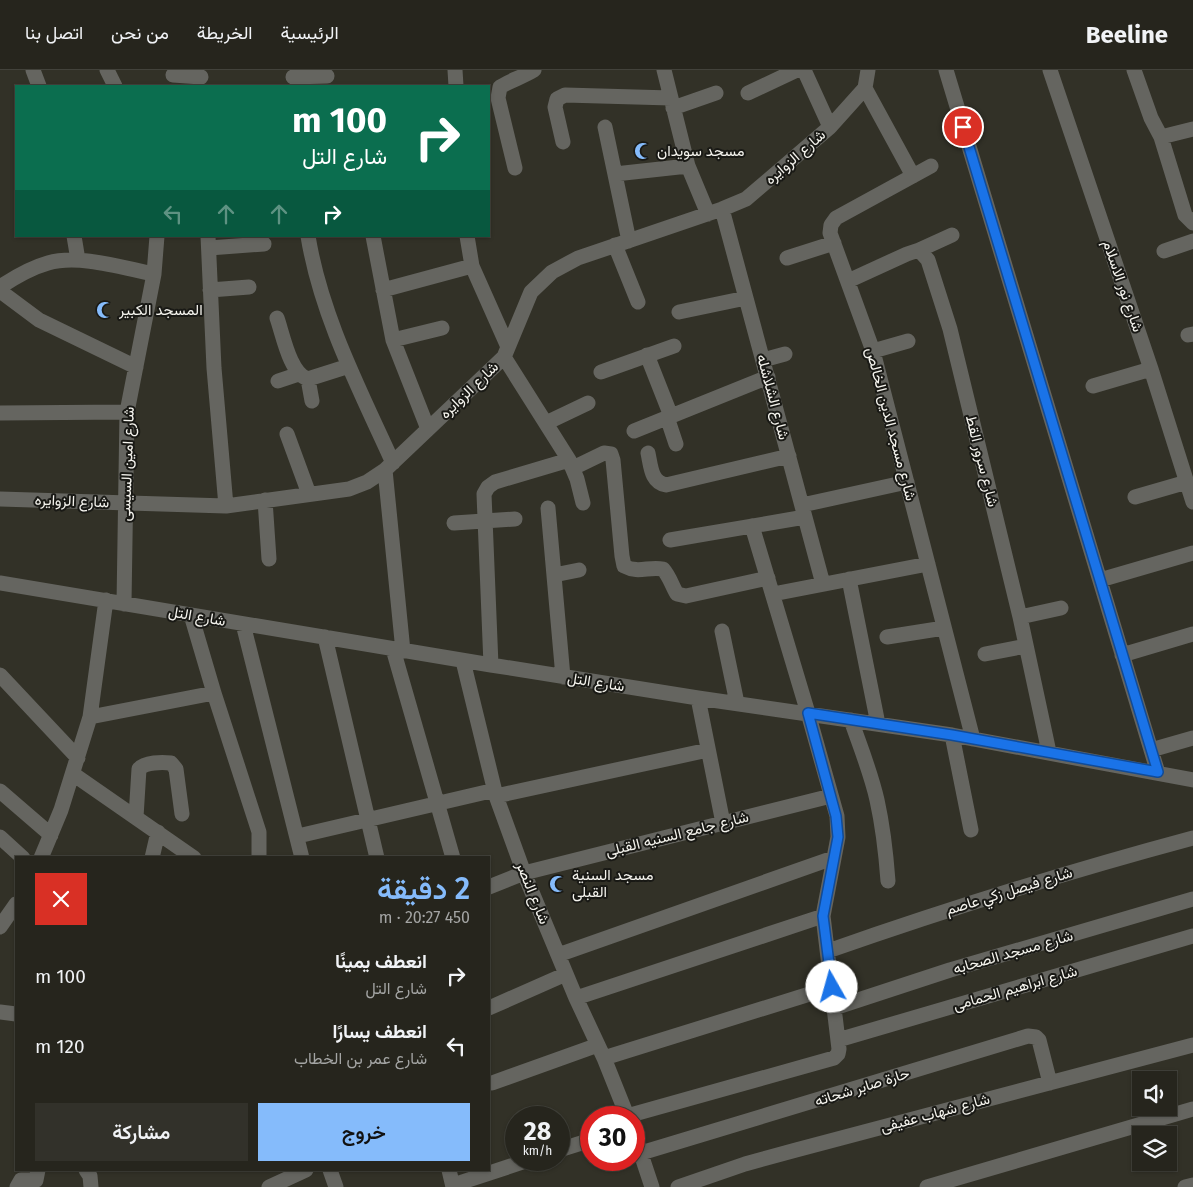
<!DOCTYPE html>
<html lang="ar">
<head>
<meta charset="utf-8">
<style>
	:root { --surface:#26251d; --page:#32312a; --text:#f1f3f6; --muted:#a4a5a4; --line:#42423b; --accent:#85bbfb }
	body { margin:0; font-family:"Fira Sans",Vazirmatn,sans-serif; background:var(--page); color:var(--text); direction:rtl; height:100vh; display:flex; flex-direction:column; font-size:19px; white-space:nowrap }
	* { box-sizing:border-box; margin:0 }
	p { font-size:16px; color:var(--muted) }
	.icon { flex:none; width:28px; height:28px; fill:none; stroke:currentColor; stroke-width:2; stroke-linecap:round; stroke-linejoin:round }
	.map { position:relative; flex:1; overflow:hidden; direction:ltr }
	.panel { position:absolute; left:15px; top:786px; width:475px; height:315px; display:flex; flex-direction:column; background:var(--surface); border-radius:0px; box-shadow:0 1px 4px #0004,0 0 0 1px var(--line); direction:rtl }
	.panel>* { flex:none }
	.guide { position:absolute; left:15px; top:15px; width:475px; height:152px; border-radius:0px; box-shadow:0 1px 4px #0004,0 0 0 1px var(--line); direction:rtl; background:#0b6e4f; color:#fff; overflow:hidden }
	.fabs { position:absolute; left:1132px; top:1001px; display:grid; gap:10px }
	.fabs a { display:grid; place-items:center; width:45px; height:45px; border-radius:0px; background:var(--surface); box-shadow:0 1px 4px #0004,0 0 0 1px var(--line); font-size:25px }
	.speed { position:absolute; left:505px; top:1036px; display:flex; gap:10px; font-size:25px; font-weight:700; text-align:center }
	.speed>* { display:grid; place-content:center; width:65px; height:65px; border-radius:50%; background:var(--surface); box-shadow:0 1px 4px #0004,0 0 0 1px var(--line); line-height:1 }
	.speed small { font-size:12px; font-weight:400 }
	.speed .limit { border:8px solid #d22; background:#fff; color:#111 }
	.pin { position:absolute; display:grid; place-items:center; width:42px; height:42px; color:#fff; margin:-21px; border:2px solid #fff; border-radius:50%; box-shadow:0 1px 5px #0007 }
	.me { position:absolute; width:55px; margin:-28px; rotate:353deg; stroke-linejoin:round; filter:drop-shadow(0 0 4px #0008) }
	.turn { display:flex; align-items:center; gap:18px; height:105px; padding:0 20px; font-size:22px }
	.turn .icon { width:65px; height:65px; stroke-width:2.5 }
	.turn b { display:block; font-size:35px; line-height:42px }
	.lanes { display:flex; align-items:center; height:48px; padding:0 20px; background:#0003; justify-content:center; gap:25px; direction:ltr }
	.lanes .off { opacity:.35 }
	.round { display:grid; place-items:center; flex:none; width:52px; height:52px; border-radius:0px; background:var(--page) }
	.overview { display:flex; align-items:center; justify-content:space-between; height:85px; padding:0 20px }
	h1 { font-size:30px; font-weight:600; line-height:38px; color:var(--accent) }
	.cta { display:flex; gap:10px; margin-top:auto; padding:10px 20px }
	.cta a { flex:1; height:58px; border-radius:0px; background:var(--accent); color:#111; font-size:20px; font-weight:600; line-height:58px; text-align:center }
	.cta a+a { background:var(--page); color:var(--text) }
	ul { padding:0; list-style:none }
	li { display:flex; align-items:center; gap:15px; height:70px; padding:0 20px }
	li div { flex:1 }
	li b { display:block; font-size:19px }
	li em { font-style:normal }
	header { display:flex; align-items:center; gap:30px; box-sizing:border-box; height:70px; padding:0 25px; background:var(--surface); border-bottom:1px solid var(--line) }
	header strong { font-size:24px }
	nav { display:flex; gap:28px; margin-inline-start:auto; font-size:18px }
	.map>svg:first-child { display:block }
	.lines { fill:none; stroke-linecap:round; stroke-linejoin:round }
	.minor { stroke:#656560; stroke-width:15 }
	.route-casing { stroke:#114b97; stroke-width:12 }
	.route { stroke:#1a73e8; stroke-width:9 }
	.labels { text-anchor:middle; stroke-width:4; stroke-linejoin:round; paint-order:stroke }
	.poi-label { font-size:15px; fill:#f5f4ee; stroke:#191915; text-anchor:start }
	.street-label { font-size:15px; fill:#f5f4ee; stroke:#191915 }
</style>
</head>
<body>
<header>
<strong>Beeline</strong>
<nav><a>الرئيسية</a><a>الخريطة</a><a>من نحن</a><a>اتصل بنا</a></nav>
</header>
<div class="map">
<svg width="1193" height="1117" viewBox="0 0 1193 1117">
	<rect width="100%" height="100%" fill="#323127"/>
	<g class="lines">
		<path class="minor" d="M33 0 39 16
			M107 0 115 16
			M455 0 456 16
			M664 0 688 96 708 144
			M804 0 830 57
			M946 0 1158 703
			M1050 0 1151 299 1193 432
			M1134 0 1151 48 1161 67 1185 145 1193 153
			M173 5 201 7
			M293 7 327 6
			M865 18 913 106
			M748 23 797 0
			M673 38 716 23
			M605 57 629 171
			M1161 67 1193 59
			M563 72 555 37 557 29 565 25 671 28
			M931 96 836 148 831 155 830 163 873 281 973 669
			M515 98 498 28 500 17C511 10 523 7 534 0
			M615 104 688 96
			M722 139 823 514
			M74 166 78 190
			M208 166 214 298 226 436
			M308 166C321 246 360 320 393 393
			M373 166 393 270 428 359
			M467 166 472 196 508 277
			M615 175 638 232
			M209 178 264 174
			M919 180 952 165
			M1164 181 1193 171
			M787 188 834 173
			M848 211 907 184 919 180 928 190 950 259 1020 547 1049 682
			M0 217C15 207 30 198 48 193 79 184 123 198 154 204
			M210 220 249 217
			M383 220 472 196
			M0 221 39 250 136 297
			M679 242 746 228
			M277 248C283 265 290 304 308 309L349 296
			M1188 265 1193 264
			M393 270 442 258
			M873 281 908 271
			M647 285 671 346
			M504 287 569 390 577 409 583 433
			M763 290 785 284
			M601 302 674 276
			M308 309 312 331
			M278 311 299 304
			M1093 316 1151 299
			M0 343 127 342
			M667 347 676 374
			M546 353 588 333
			M634 361 768 307
			M287 364 309 424
			M648 383C651 397 651 412 666 415L789 386
			M573 398 604 383 611 384 613 390 622 486 624 496C639 504 648 496 663 499 670 507 672 516 677 524L686 526 768 508
			M385 400 403 581
			M1135 427 1187 412
			M0 429 226 436 349 419 367 412 385 400 504 287 531 222 552 202 578 188 722 139 746 129 830 57 865 18 868 0
			M265 430 269 489
			M802 435 907 412
			M548 438 563 607
			M454 453 515 449
			M670 470 805 447
			M554 505 579 500
			M849 509 878 654
			M1100 510 1193 483
			M0 513 491 595 698 628 952 665 1193 710
			M773 524 928 494
			M124 534 127 342 154 204 157 166
			M191 545 214 623 259 762V788
			M1020 547 1061 538
			M243 554 302 788
			M722 561 737 633
			M325 567 377 788
			M887 567 944 558
			M393 579 453 788
			M985 584 1026 576
			M1122 585 1193 564
			M463 591 496 726 524 803 576 928 604 988 628 1048
			M491 595 484 424 488 417 495 412 569 390
			M0 605 78 688
			M698 628 723 753
			M90 647 214 623
			M851 650C860 676 871 703 877 730 883 757 886 784 888 811
			M952 665 971 760
			M1151 680 1193 668
			M73 704 194 788
			M0 721 51 765
			M496 726 708 680
			M136 747 139 699C145 692 162 692 171 693L176 699 182 744
			M298 766 495 720
			M0 767 23 788
			M41 788 61 740 90 647 106 530
			M152 788 158 762
			M489 817 524 803 831 726
			M0 857 16 834
			M828 881C948 839 1070 801 1193 768
			M558 885 833 788
			M576 928 823 846
			M489 938 566 904
			M834 938 950 900 1193 829
			M0 942 16 944
			M838 970 1193 866
			M604 988 832 917
			M492 1013 598 975
			M627 1046 834 988 838 984 839 979 823 846 838 767 837 746 808 643 752 456
			M634 1063 652 1117
			M559 1080 591 1070
			M641 1083 1028 966 1036 967 1039 970 1050 1013
			M86 1100 90 1106 91 1117
			M330 1100 336 1117
			M449 1100 453 1117
			M453 1115 529 1090
			M17 1117 21 1110H36L38 1100
			M269 1117 306 1100
			M678 1117 745 1094 796 1080 1193 975
			M927 1117 1193 1039
			M1185 1117 1193 1115"/>
	</g>
	<g class="lines">
		<g class="route-casing">
			<path id="route" d="M832 917 823 846 838 767 836 746 808 643 952 665 1158 702 963 57"/>
		</g>
		<use href="#route" class="route"/>
	</g>
	<defs>
		<g id="mosque-bare" transform="scale(1.35)"><path d="M3.5-4.9A6 6 0 1 0 3.5 4.9A5 5 0 1 1 3.5-4.9Z" fill="#85bbfb" stroke="#191915" stroke-width="2.5" paint-order="stroke"/></g>
	</defs>
	<g fill-rule="evenodd">
		<use href="#mosque-bare" x="643" y="81"/>
		<use href="#mosque-bare" x="105" y="240"/>
		<use href="#mosque-bare" x="558" y="814"/>
	</g>
	<g class="labels">
		<g class="poi-label">
			<text x="657" y="86">مسجد سويدان</text>
			<text x="119" y="245">المسجد الكبير</text>
			<text x="572" y="810">مسجد السنية<tspan x="572" dy="17">القبلى</tspan></text>
		</g>
		<g class="street-label">
			<text transform="translate(795 87) rotate(-41)" y="5">شارع الزوايره</text>
			<text transform="translate(1123 216) rotate(71)" y="5">شارع نور الاسلام</text>
			<text transform="translate(469 320) rotate(-44)" y="5">شارع الزوايره</text>
			<text transform="translate(773 327) rotate(75)" y="5">شارع الشلاشله</text>
			<text transform="translate(891 354) rotate(75)" y="5">شارع مسجد الدين الخالص</text>
			<text transform="translate(982 391) rotate(76)" y="5">شارع سرور القط</text>
			<text transform="translate(127 394) rotate(-88)" y="5">شارع امين السيسى</text>
			<text transform="translate(72 431) rotate(2)" y="5">شارع الزوايره</text>
			<text transform="translate(197 546) rotate(10)" y="5">شارع التل</text>
			<text transform="translate(596 612) rotate(9)" y="5">شارع التل</text>
			<text transform="translate(677 764) rotate(-14)" y="5">شارع جامع السنيه القبلى</text>
			<text transform="translate(1009 821) rotate(-17)" y="5">شارع فيصل زكي عاصم</text>
			<text transform="translate(533 823) rotate(68)" y="5">شارع النصر</text>
			<text transform="translate(1013 882) rotate(-16)" y="5">شارع مسجد الصحابه</text>
			<text transform="translate(1015 918) rotate(-16)" y="5">شارع ابراهيم الحمامى</text>
			<text transform="translate(862 1017) rotate(-17)" y="5">حارة صابر شحاته</text>
			<text transform="translate(935 1043) rotate(-15)" y="5">شارع شهاب عفيفى</text>
		</g>
	</g>
</svg>
<div class="fabs">
<a><svg class="icon" aria-label="sound" viewBox="0 0 24 24"><path d="M4 9h4l5-4v14l-5-4H4zM17 9q2 3 0 6"/></svg></a>
<a><svg class="icon" aria-label="layers" viewBox="0 0 24 24"><path d="M12 4l9 5-9 5-9-5zM3 14l9 5 9-5"/></svg></a>
</div>
<div class="speed"><div>28<small>km/h</small></div><div class="limit">30</div></div>
<div class="pin" style="left:963px;top:57px;background:#d93025"><svg class="icon" aria-label="arrive" viewBox="0 0 24 24"><path d="M6 21V4h12l-3 4 3 4H6"/></svg></div>
<svg class="me" style="left:832px;top:917px" viewBox="-20 -20 40 40"><circle r="19" fill="#fff"/><path d="M0-13L10 11 0 6-10 11z" fill="#1a73e8"/></svg>
<div class="guide">
<div class="turn"><svg class="icon" aria-label="right" viewBox="0 0 24 24"><path d="M7 20v-9h11M14 6l5 5-5 5"/></svg><div><b>100 m</b>شارع التل</div></div>
<div class="lanes"><svg class="icon off" aria-label="left" viewBox="0 0 24 24"><path d="M17 20v-9H6M10 6l-5 5 5 5"/></svg><svg class="icon off" aria-label="ahead" viewBox="0 0 24 24"><path d="M12 20V5M6 11l6-6 6 6"/></svg><svg class="icon off" aria-label="ahead" viewBox="0 0 24 24"><path d="M12 20V5M6 11l6-6 6 6"/></svg><svg class="icon" aria-label="right" viewBox="0 0 24 24"><path d="M7 20v-9h11M14 6l5 5-5 5"/></svg></div>
</div>
<section class="panel">
<div class="overview"><div><h1>2 دقيقة</h1><p>450 m · 20:27</p></div><a class="round" style="background:#d93025;color:#fff"><svg class="icon" aria-label="close" viewBox="0 0 24 24"><path d="M6 6l12 12M18 6L6 18"/></svg></a></div>
<ul>
<li><svg class="icon" aria-label="right" viewBox="0 0 24 24"><path d="M7 20v-9h11M14 6l5 5-5 5"/></svg><div><b>انعطف يمينًا</b><p>شارع التل</p></div><em>100 m</em></li>
<li><svg class="icon" aria-label="left" viewBox="0 0 24 24"><path d="M17 20v-9H6M10 6l-5 5 5 5"/></svg><div><b>انعطف يسارًا</b><p>شارع عمر بن الخطاب</p></div><em>120 m</em></li>
</ul>
<div class="cta"><a>خروج</a><a>مشاركة</a></div>
</section>
</div>
</body>
</html>
